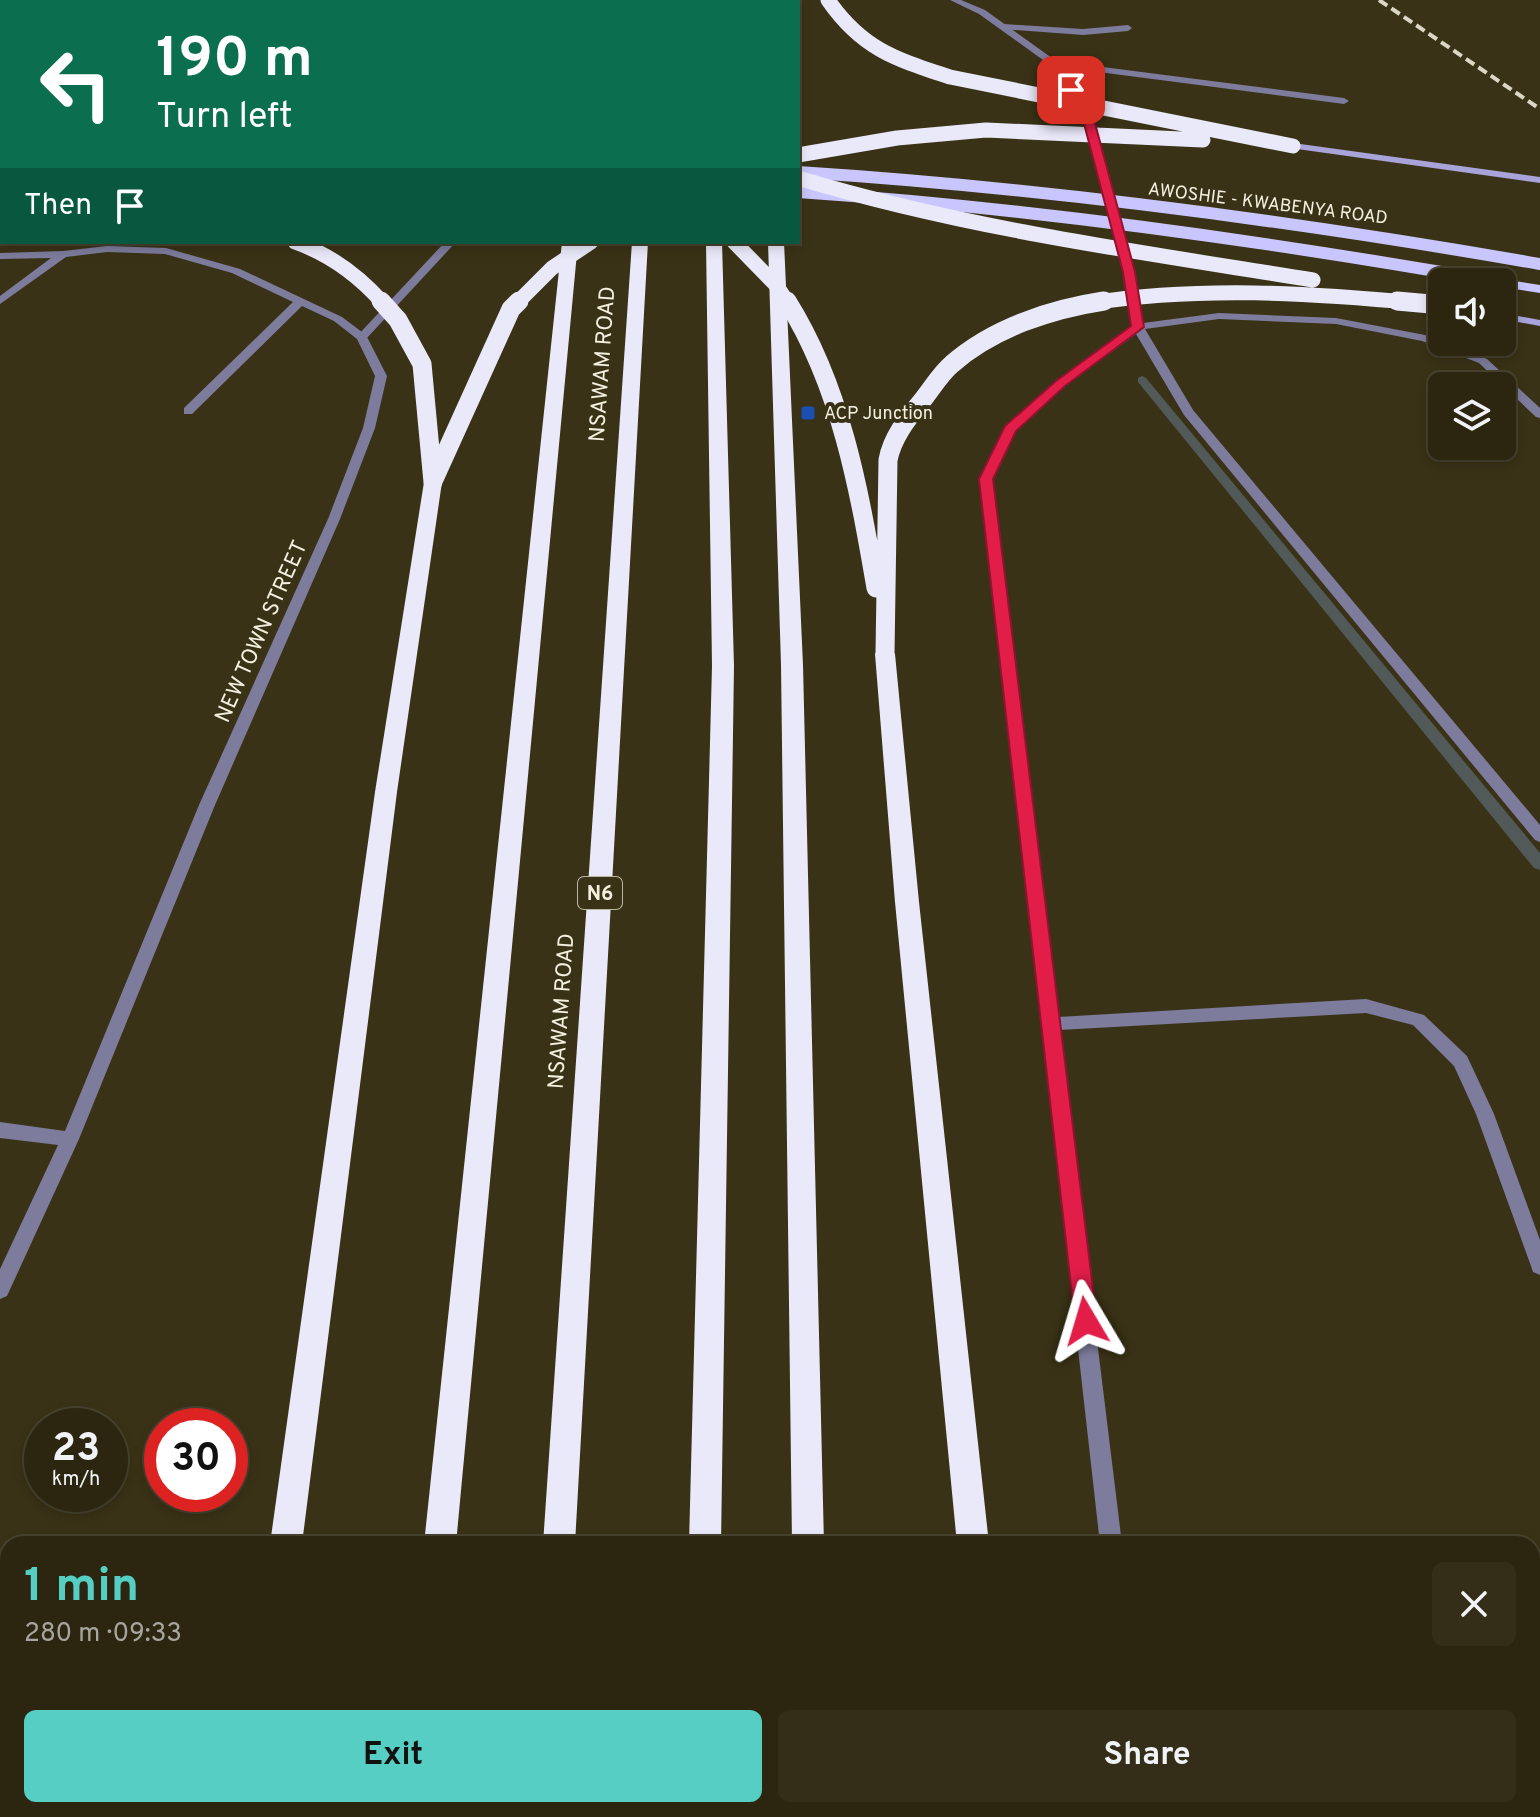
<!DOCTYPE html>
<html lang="en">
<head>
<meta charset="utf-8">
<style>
	:root { --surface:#2c2610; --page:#342e19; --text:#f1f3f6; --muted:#a6a59f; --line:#484330; --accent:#56cec4 }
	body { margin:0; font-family:Overpass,sans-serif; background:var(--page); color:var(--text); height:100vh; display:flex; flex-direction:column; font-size:30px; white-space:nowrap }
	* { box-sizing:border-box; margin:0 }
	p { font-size:26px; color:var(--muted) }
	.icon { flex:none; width:44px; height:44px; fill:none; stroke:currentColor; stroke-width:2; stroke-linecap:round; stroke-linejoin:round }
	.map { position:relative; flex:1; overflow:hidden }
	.details { position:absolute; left:0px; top:1536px; width:1540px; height:282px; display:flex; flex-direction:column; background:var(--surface); border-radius:24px 24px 0 0; box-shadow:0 4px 12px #0003,0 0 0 2px var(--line) }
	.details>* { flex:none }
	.top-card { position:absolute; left:0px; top:0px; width:800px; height:244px; box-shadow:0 4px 12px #0003,0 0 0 2px var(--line); background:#0b6e4f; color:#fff; overflow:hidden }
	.buttons { position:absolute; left:1428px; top:268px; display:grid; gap:16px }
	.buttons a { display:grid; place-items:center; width:88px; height:88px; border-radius:12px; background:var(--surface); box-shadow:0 4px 12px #0003,0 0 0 2px var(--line); font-size:40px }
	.speed { position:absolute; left:24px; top:1408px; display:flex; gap:16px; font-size:40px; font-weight:700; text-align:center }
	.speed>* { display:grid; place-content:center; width:104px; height:104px; border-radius:50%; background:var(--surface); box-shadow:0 4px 12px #0003,0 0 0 2px var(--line); line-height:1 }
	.speed small { font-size:20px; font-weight:400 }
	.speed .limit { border:12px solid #d22; background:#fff; color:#111 }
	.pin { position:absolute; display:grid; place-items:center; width:68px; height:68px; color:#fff; margin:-34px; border-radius:16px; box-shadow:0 4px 12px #0006 }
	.me { position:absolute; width:88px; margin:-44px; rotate:353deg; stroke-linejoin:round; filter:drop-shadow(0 0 6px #0008) }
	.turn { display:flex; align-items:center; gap:28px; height:168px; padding:0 24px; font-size:36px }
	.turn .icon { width:104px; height:104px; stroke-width:2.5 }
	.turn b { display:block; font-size:56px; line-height:68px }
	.then { display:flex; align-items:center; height:76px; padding:0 24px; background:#0003; gap:16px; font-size:30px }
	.round { display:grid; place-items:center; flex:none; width:84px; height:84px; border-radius:12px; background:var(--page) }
	.overview { display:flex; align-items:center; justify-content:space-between; height:136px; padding:0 24px }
	h1 { font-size:48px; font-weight:700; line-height:60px; color:var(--accent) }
	.action { display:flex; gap:16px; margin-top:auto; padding:16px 24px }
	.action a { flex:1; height:92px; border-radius:12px; background:var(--accent); color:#111; font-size:32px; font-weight:700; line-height:92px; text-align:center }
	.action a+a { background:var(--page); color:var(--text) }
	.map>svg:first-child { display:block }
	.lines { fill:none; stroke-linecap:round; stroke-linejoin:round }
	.stream { fill:#515a58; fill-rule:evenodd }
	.lane { fill:#7d7c9d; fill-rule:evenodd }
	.street { fill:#7d7c9d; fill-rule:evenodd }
	.secondary { fill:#a8a4da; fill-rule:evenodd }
	.primary { fill:#c9c6fd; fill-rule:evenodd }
	.highway { fill:#eae9fa; fill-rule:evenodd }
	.rail { stroke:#dbd7c4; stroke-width:4; stroke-dasharray:10 5; stroke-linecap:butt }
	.primary-bridge { stroke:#c9c6fd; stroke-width:12 }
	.highway-bridge-far1 { stroke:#eae9fa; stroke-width:15 }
	.highway-bridge { stroke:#eae9fa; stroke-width:19 }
	.route { fill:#e11d48; stroke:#92132f; stroke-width:2 }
	.transit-dot { fill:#1a4fb4; stroke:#3a3216; stroke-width:3 }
	.labels { text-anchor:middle; stroke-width:8; stroke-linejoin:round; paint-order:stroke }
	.far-street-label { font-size:18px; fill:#f4f0df; stroke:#3a3216 }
	.far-poi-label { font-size:18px; fill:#f4f0df; stroke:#3a3216; text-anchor:start }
	.shield { fill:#3a3216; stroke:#bcb7a3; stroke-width:2 }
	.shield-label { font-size:20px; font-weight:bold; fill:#f4f0df }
	.street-label { font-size:22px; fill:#f4f0df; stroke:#3a3216 }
</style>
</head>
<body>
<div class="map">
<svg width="1540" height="1817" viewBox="0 0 1540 1817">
	<rect width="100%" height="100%" fill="#3a3216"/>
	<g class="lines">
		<path class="stream" d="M1142 376 1146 378 1540 853V870L1534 868 1138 382V378Z"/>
		<path class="lane" d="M166 0H182L184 2H168Z
			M517 0H525V2H517Z
			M1004 24 1083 29 1128 25 1132 28 1128 31 1083 35 1001 29V25Z
			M445 242H456L366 339H358V335Z"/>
		<path class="street" d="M950 0H961L985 10 1056 61 1344 98 1349 101 1344 104 1060 67 1093 116 1134 272 1143 323 1219 313 1336 318 1425 335 1487 359 1540 408V418L1536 417 1479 363 1422 341 1336 324 1219 319 1145 329 1193 410 1540 825V842L1535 840 1184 415 1136 334 1065 386 1015 431 992 479 1058 1017 1366 999 1424 1015 1467 1056 1494 1114 1540 1240V1275L1533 1272 1531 1266 1476 1114 1454 1066 1413 1025 1366 1013 1059 1030 1122 1544H1100L980 479 1006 426 1057 382 1132 326 1124 272 1083 116 1050 65 979 14Z
			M107 246 166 248 240 269 342 317 366 335 387 376 375 428 340 519 215 805 79 1139 7 1296 0 1299V1269L58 1145 0 1138V1122L65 1131 199 805 328 519 363 428 375 376 357 339 334 321 302 306 192 414H184V408L293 302 232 273 165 254 107 252 66 257 0 304V296L51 258 0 259V253L63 251Z
			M1125 1810H1149V1817H1125Z"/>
		<path class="secondary" d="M1293 143 1540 177V183L1290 148V144Z
			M1502 313 1540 320V326L1502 319Z"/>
		<path class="primary" d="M0 129H2V137H0Z
			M0 148 2 149V157L0 156Z
			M1502 279 1540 285V293L1502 287V282H1496Z"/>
		<path class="highway" d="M447 0H461L445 2Z
			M550 0H564V2H550Z
			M592 0H606V2H592Z
			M648 0H662V2H648Z
			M701 0H715V2H701Z
			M767 0H781L766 2Z
			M0 62H2V70H0Z
			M0 190H2V200H0Z
			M562 242H578L456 1544H424Z
			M632 242H648L575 1544H543Z
			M706 242H722L734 666 721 1544H689L712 666Z
			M768 242H784L803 665 824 1544H792L781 665Z
			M433 476 442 482 397 792 302 1544H270L375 792 424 482Z
			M885 647 892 649 895 654 919 902 989 1544H957L895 902 875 654 878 649Z
			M238 1810H272L271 1817H237Z
			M396 1810H430V1817H396Z
			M526 1810H560L559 1817H525Z
			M683 1810H717L716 1817H682Z
			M796 1810H830L831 1817H797Z
			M977 1810H1011L1012 1817H978Z"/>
		<path class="rail" d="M1379 0 1540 109"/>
		<path class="primary-bridge" d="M798 172C1048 188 1294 221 1540 264
			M798 192C1034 208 1266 241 1499 282"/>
		<path class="highway-bridge-far1" d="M828 0C862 49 895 59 950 77L1293 146
			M798 155 897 138 986 130 1203 140
			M798 178C967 229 1140 252 1313 280
			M295 242C329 254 359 276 383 303
			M734 242 776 285 788 303
			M517 303 552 268 591 242
			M1091 303C1201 286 1309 293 1419 303"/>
		<path class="highway-bridge" d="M381 301 398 320 422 364 433 482
			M787 301C841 387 859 489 876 588
			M1397 301 1442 305
			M434 479 511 309 519 301
			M885 654 888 460C892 438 907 419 921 402 931 390 940 374 952 364 993 328 1051 309 1104 301"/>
	</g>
	<path class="route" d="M1071 86 1074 87 1093 116 1135 272 1144 327 1065 386 1016 431 993 479 1097 1321 1094 1328 1086 1331 1078 1328 1075 1321 979 479 1005 426 1056 381 1131 326 1123 272 1082 116 1065 90Z"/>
	<rect class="transit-dot" x="800" y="405" width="16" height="16" rx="4"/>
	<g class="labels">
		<g class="far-street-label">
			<text transform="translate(1268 203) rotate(7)" y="6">AWOSHIE - KWABENYA ROAD</text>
		</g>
		<g class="far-poi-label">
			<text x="824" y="419">ACP Junction</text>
		</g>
		<rect class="shield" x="578" y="877" width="44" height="32" rx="6"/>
		<g class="shield-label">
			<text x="600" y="900">N6</text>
		</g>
		<g class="street-label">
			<text transform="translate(601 364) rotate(-86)" y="8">NSAWAM ROAD</text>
			<text transform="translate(260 631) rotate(-66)" y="8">NEW TOWN STREET</text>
			<text transform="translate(560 1011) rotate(-86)" y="8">NSAWAM ROAD</text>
		</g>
	</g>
</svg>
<div class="buttons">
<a><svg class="icon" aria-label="sound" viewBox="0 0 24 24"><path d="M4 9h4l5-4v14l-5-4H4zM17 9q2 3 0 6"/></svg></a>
<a><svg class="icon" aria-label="layers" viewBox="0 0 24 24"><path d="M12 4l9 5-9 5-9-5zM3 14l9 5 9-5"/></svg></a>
</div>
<div class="speed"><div>23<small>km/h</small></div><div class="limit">30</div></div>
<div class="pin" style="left:1071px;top:90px;background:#d93025"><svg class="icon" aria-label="arrive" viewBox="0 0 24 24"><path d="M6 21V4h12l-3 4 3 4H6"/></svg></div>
<svg class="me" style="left:1086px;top:1321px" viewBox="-20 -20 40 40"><path d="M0-17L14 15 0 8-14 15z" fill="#e11d48" stroke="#fff" stroke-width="4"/></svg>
<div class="top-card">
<div class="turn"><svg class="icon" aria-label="left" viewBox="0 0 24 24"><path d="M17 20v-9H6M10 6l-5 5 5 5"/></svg><div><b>190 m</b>Turn left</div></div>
<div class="then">Then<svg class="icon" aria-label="arrive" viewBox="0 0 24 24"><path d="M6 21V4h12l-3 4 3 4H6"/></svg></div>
</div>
<section class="details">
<div class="overview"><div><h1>1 min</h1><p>280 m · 09:33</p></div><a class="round"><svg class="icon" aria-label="close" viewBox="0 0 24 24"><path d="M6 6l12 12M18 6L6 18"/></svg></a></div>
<div class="action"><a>Exit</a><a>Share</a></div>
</section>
</div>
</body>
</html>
